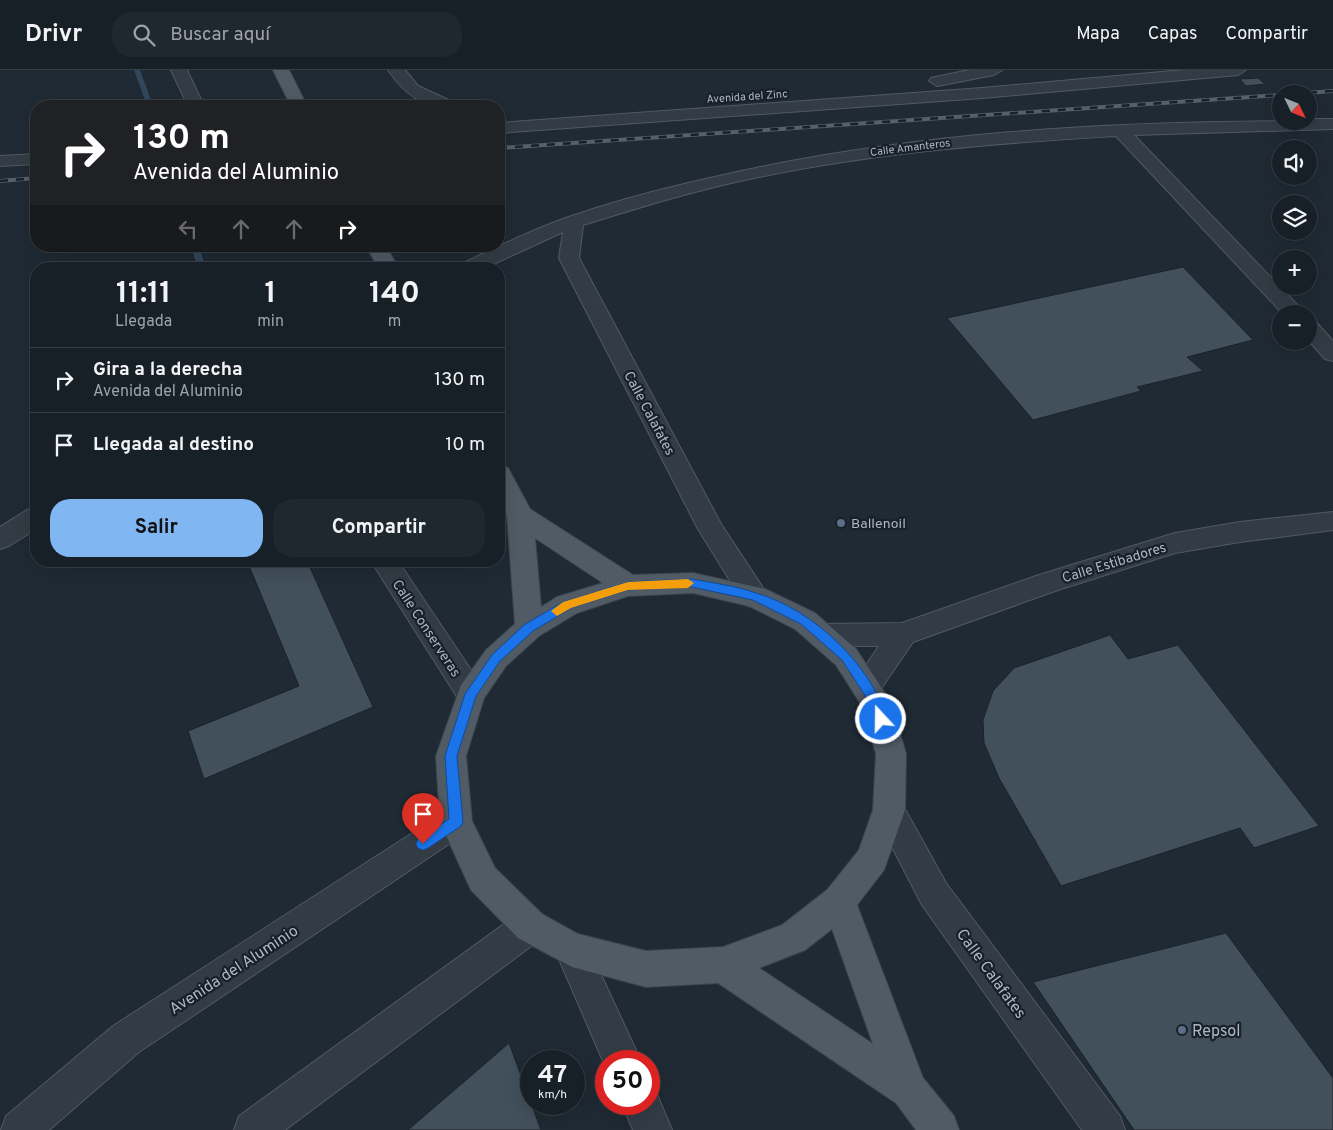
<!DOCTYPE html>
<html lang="es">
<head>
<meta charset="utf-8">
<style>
	:root { --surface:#172027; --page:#20282f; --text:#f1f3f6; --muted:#9ea3a7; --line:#363e44; --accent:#80b7f3 }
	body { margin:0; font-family:Overpass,sans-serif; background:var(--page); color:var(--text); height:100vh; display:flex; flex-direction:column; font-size:19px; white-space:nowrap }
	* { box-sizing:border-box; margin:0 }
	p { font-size:16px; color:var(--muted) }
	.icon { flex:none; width:28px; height:28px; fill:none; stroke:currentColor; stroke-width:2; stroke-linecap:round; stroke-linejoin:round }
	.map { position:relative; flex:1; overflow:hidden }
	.details { position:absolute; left:30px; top:192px; width:475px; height:305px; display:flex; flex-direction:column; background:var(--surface); border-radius:20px; box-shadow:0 5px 20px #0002,0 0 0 1px var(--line) }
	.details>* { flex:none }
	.guide { position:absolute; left:30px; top:30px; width:475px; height:152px; border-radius:20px; box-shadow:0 5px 20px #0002,0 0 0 1px var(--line); background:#202124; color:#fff; overflow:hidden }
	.needle { width:32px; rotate:133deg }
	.controls { position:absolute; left:1272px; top:15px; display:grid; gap:10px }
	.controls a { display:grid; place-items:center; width:45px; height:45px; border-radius:50%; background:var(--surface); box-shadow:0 5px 20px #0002,0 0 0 1px var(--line); font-size:25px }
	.speed { position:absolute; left:520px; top:980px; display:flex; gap:10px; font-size:25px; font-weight:700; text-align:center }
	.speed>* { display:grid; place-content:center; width:65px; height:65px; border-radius:50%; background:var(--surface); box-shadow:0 5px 20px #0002,0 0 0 1px var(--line); line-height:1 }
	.speed small { font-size:12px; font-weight:400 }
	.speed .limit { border:8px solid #d22; background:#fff; color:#111 }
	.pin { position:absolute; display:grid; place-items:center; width:42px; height:42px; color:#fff; margin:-51px -21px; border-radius:50% 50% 50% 0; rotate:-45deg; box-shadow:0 0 5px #0007 }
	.pin .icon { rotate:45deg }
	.me { position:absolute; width:55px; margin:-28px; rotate:339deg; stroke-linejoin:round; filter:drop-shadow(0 0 4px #0008) }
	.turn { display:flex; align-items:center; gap:18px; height:105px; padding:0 20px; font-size:22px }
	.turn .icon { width:65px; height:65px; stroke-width:2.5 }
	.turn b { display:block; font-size:35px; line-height:42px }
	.lanes { display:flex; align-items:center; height:48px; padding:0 20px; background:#0003; justify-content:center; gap:25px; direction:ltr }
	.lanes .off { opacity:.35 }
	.eta { display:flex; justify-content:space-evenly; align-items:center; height:85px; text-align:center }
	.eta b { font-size:30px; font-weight:700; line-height:35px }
	.action { display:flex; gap:10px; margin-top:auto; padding:10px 20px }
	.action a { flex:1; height:58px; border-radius:20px; background:var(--accent); color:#111; font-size:20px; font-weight:700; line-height:58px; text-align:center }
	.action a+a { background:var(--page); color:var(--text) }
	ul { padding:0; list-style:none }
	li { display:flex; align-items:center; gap:15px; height:65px; padding:0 20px; border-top:1px solid var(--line) }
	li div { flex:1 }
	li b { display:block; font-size:19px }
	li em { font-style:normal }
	header { display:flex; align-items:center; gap:30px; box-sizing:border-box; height:70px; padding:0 25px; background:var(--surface); border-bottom:1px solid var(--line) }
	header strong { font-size:24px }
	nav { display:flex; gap:28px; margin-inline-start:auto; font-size:18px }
	.search { width:350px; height:45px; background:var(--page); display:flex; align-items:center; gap:12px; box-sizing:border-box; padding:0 18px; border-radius:20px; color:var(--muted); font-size:19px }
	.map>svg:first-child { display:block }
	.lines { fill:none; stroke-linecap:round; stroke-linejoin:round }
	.stream { fill:#33475c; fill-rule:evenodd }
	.building { fill:#42505c; stroke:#1a232b }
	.minor-casing { stroke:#505a63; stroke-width:2 }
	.major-casing { stroke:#3c454e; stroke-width:2 }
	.minor { fill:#333c45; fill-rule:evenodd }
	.major { fill:#505b65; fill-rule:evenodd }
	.rail-casing { stroke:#55606c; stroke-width:4 }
	.rail { stroke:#182129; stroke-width:2.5; stroke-dasharray:8; stroke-linecap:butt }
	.route { fill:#1a73e8; stroke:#114b97 }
	.slow { fill:#f59e0b }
	.service-dot { fill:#5c6f8a; stroke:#182129; stroke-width:2 }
	.labels { text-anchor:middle; stroke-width:4.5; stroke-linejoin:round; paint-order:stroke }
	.far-street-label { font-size:11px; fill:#acb7c2; stroke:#182129 }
	.street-label { font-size:14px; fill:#acb7c2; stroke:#182129 }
	.poi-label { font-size:14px; fill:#acb7c2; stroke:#182129; text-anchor:start }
	.near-street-label { font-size:16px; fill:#acb7c2; stroke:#182129 }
	.near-poi-label { font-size:16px; fill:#acb7c2; stroke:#182129; text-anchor:start }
</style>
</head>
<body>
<header>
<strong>Drivr</strong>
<div class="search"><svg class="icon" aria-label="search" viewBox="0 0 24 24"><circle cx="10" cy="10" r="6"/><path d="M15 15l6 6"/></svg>Buscar aquí</div>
<nav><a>Mapa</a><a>Capas</a><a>Compartir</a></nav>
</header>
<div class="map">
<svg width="1333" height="1060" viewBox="0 0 1333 1060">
	<rect width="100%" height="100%" fill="#1f2a34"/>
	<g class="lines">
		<path class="stream" d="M134 0H140L153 36H147Z
			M191 176H199L206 199H198Z"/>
	</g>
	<path class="building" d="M1258 8 1265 14 1246 16 1240 9Z
		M1183 197 1253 270 1187 287 1203 301 1137 317 1141 321 1033 350 947 248Z
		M247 491H307L373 637 204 709 188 661 299 616Z
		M1110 565 1128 589 1178 575 1319 756 1254 778 1240 758 1061 816 999 708 984 673 983 650 993 621 1014 598Z
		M1226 863 1333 1008V1060H1134L1033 912Z
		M509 973 541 1060H408Z"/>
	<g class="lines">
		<g class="minor-casing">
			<path id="minor" d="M171 0H187L204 36H188Z
				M388 0H405L418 16 453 32 455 36C423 38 406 26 388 0Z
				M969 0H1002L994 5 937 16 929 11 931 8Z
				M1184 0H1246L1238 5 982 28 499 63V53L982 18Z
				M1309 49H1333V59L1134 65 1306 244H1283L1116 66C996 73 877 83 759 107 699 119 641 137 583 155L579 188 721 454 769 527 765 535 755 538 745 535 698 459 559 188 563 162 483 199H456L459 195C493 179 527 162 563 149 611 132 661 119 710 108 906 62 1111 51 1309 51Z
				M36 84V94L0 96V86Z
				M1309 251 1317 253 1333 271V291L1325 289 1309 271Z
				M36 438V459L9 476 0 479V457L27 440Z
				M1333 442V460L1240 472 1175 483 1058 520 913 572 876 626 866 629 856 626 851 617 879 576H821L811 573 807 565 811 557 821 554 902 553 1039 505 1175 463 1240 452Z
				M371 491H398L481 615 486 624 481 633 471 636 461 633Z
				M889 726 900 730 946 813 1120 1046 1125 1060H1082L922 835 873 740 878 730Z
				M456 737 467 742 472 752 467 762 139 982 49 1060H1L6 1046 113 956 445 742Z
				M530 839 542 844 547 856 542 868 285 1060H234L239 1046 518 844Z
				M572 863 584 868 641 991H606V998L555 880 560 868Z
				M649 1018 655 1020 672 1060H633L622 1034H649Z"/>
		</g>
		<g class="major-casing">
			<path id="major" d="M273 0H289L307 36H291Z
				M366 176H386L399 199H379Z
				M499 395 508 398 530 439 633 505 693 503 765 519 815 543 856 579 891 632 906 684 905 740 884 800 857 835 923 1008 954 1046 959 1060H916L896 1033 718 913 646 917 572 897 518 868 471 820 440 752 436 686 461 615 486 580 515 554 507 445 499 428ZM535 468 603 513 557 527 541 537ZM693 523 749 536 795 559 836 595 862 636 876 684 873 740 859 780 827 820 782 855 723 877 646 881 578 864 542 844 495 798 472 751 466 686 484 628 506 596 539 566 577 543 628 526ZM832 859 873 974 759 898 805 880Z"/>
		</g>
		<use href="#minor" class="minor"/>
		<use href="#major" class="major"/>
		<g class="rail-casing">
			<path id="rail" d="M1293 24 1333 21
				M499 78 1281 25
				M0 111 36 108"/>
		</g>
		<use href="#rail" class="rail"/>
	</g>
	<path class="route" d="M692 509C714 513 736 516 756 523 812 539 871 594 887 649L885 653H877L870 633 842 590 801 554 753 530 692 517 628 520 571 538 533 561 500 591 476 626 457 686 463 752 461 756 428 778 423 780 418 778 416 774 418 769 449 749 445 686 465 624 492 585 524 555 563 532 628 512Z"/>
	<path class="slow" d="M688 509 694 513 688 518 628 520 571 538 557 546 551 541 563 532 628 512Z"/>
	<g class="service-dot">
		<circle cx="841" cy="453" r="5"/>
		<circle cx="1182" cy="960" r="5"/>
	</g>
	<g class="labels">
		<g class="far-street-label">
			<text transform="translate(747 26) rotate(-4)" y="4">Avenida del Zinc</text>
			<text transform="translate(910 77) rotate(-7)" y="4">Calle Amanteros</text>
		</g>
		<g class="street-label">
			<text transform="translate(650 343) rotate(62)" y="5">Calle Calafates</text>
			<text transform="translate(1114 492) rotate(-17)" y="5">Calle Estibadores</text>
			<text transform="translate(427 558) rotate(57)" y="5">Calle Conserveras</text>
		</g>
		<g class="poi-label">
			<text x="851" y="458">Ballenoil</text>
		</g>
		<g class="near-street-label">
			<text transform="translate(233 899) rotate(-33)" y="6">Avenida del Aluminio</text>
			<text transform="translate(992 903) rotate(54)" y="6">Calle Calafates</text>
		</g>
		<g class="near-poi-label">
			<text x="1192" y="966">Repsol</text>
		</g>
	</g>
</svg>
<div class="controls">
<a><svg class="needle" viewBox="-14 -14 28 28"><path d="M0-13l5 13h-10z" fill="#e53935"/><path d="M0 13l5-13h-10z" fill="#9ea3a7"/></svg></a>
<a><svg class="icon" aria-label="sound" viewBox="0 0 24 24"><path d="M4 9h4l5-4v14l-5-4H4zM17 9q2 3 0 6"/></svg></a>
<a><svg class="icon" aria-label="layers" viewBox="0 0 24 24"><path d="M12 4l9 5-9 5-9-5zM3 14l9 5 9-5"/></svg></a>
<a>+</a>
<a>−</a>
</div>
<div class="speed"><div>47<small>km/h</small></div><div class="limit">50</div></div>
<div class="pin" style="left:423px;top:774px;background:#d93025"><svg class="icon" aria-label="arrive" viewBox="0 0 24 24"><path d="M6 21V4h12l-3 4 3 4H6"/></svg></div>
<svg class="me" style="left:881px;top:649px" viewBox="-20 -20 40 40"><circle r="17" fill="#1a73e8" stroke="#fff" stroke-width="3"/><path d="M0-11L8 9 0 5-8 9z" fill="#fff"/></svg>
<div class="guide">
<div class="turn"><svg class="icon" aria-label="right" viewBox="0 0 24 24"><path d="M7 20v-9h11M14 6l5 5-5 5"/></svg><div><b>130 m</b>Avenida del Aluminio</div></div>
<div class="lanes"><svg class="icon off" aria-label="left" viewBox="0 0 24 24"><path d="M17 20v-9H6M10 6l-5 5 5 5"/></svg><svg class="icon off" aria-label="ahead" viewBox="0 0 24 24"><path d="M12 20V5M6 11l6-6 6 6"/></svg><svg class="icon off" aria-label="ahead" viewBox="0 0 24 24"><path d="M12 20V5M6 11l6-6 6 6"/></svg><svg class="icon" aria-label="right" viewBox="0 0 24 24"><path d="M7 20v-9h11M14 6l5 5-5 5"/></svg></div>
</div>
<section class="details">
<div class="eta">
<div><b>11:11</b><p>Llegada</p></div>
<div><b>1</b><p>min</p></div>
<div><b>140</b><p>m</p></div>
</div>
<ul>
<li><svg class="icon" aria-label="right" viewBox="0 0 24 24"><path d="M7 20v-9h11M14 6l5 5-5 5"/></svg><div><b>Gira a la derecha</b><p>Avenida del Aluminio</p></div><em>130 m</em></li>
<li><svg class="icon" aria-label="arrive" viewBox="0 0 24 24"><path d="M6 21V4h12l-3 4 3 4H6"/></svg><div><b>Llegada al destino</b></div><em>10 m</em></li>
</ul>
<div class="action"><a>Salir</a><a>Compartir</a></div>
</section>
</div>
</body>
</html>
